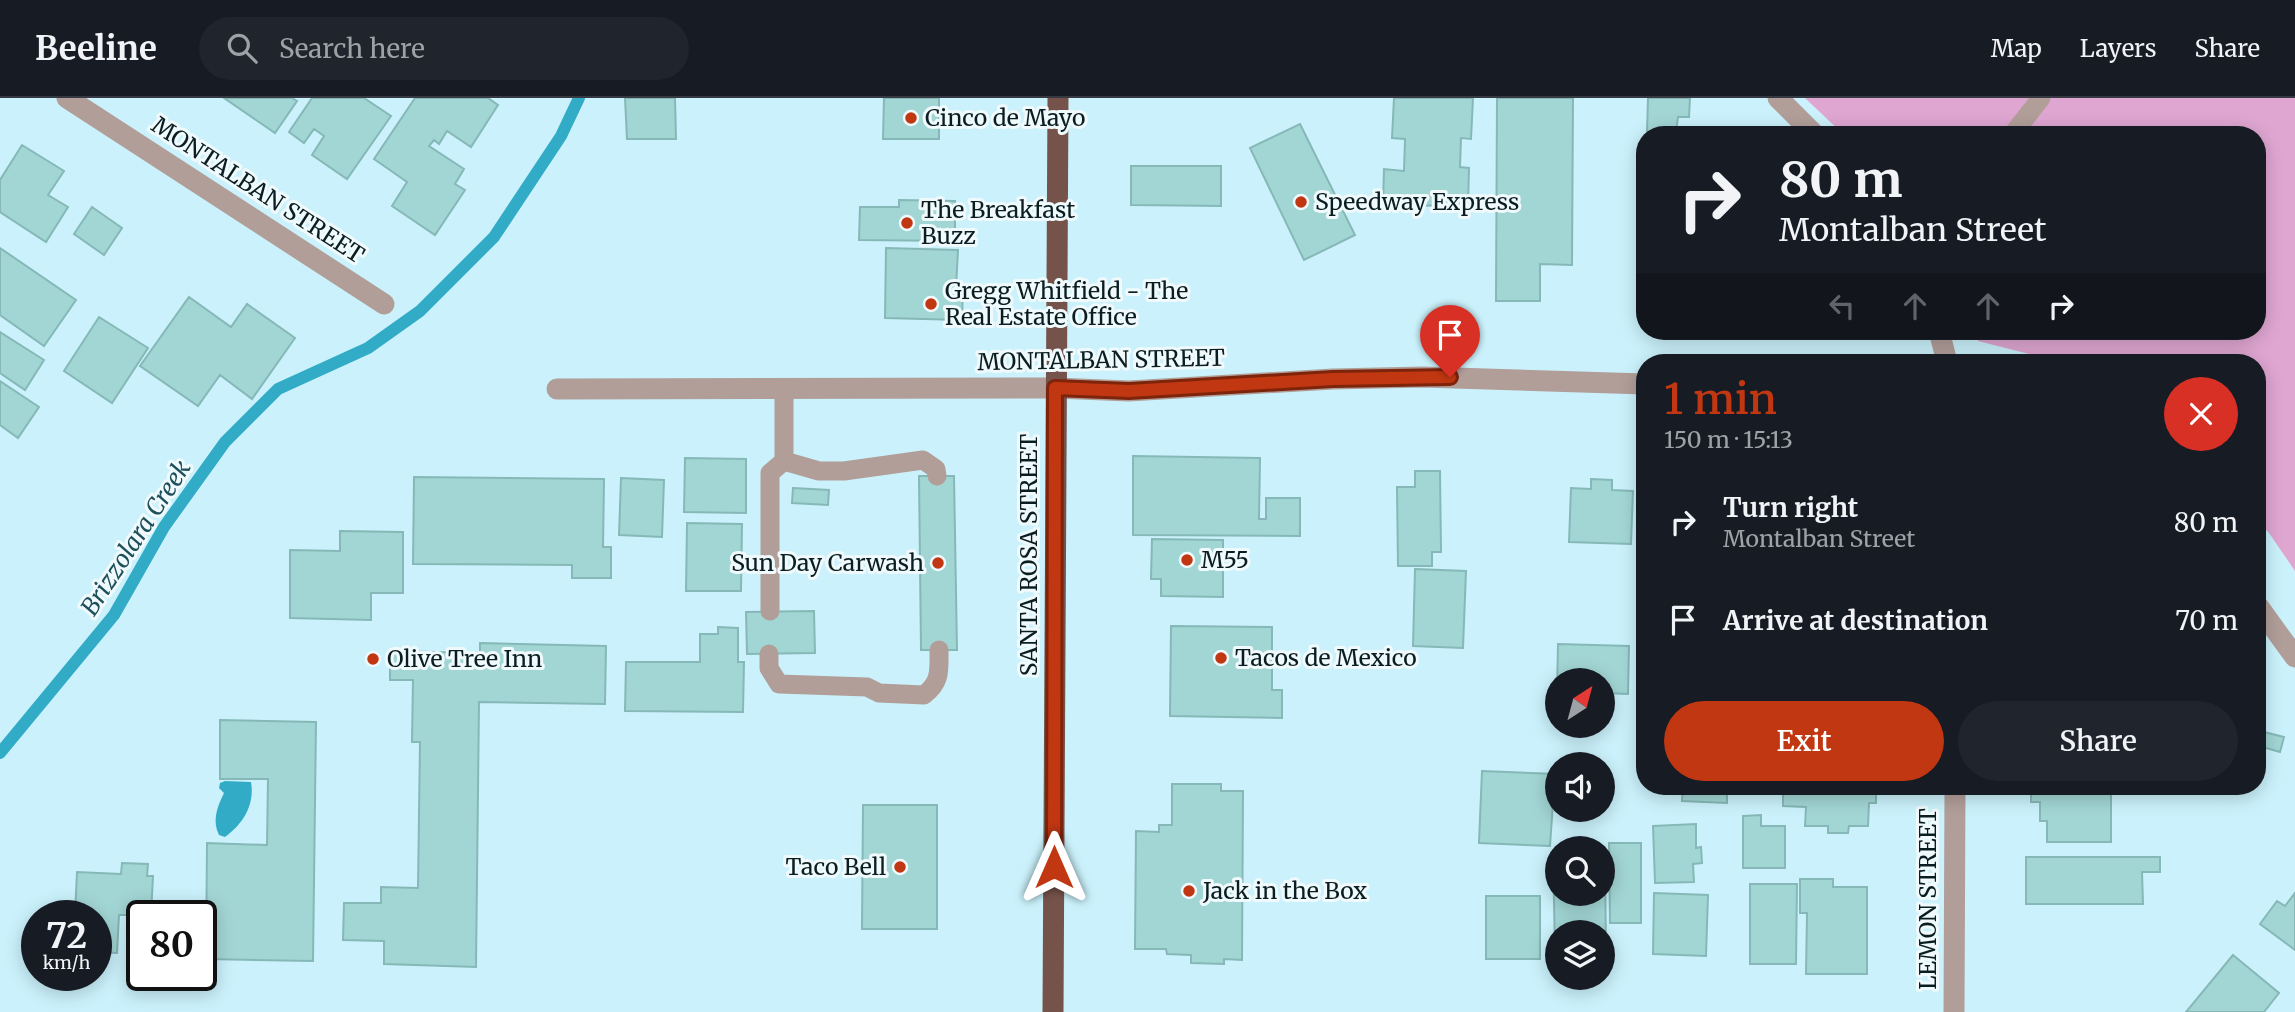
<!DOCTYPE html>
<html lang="en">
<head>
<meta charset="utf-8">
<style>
	:root { --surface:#171b24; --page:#20242c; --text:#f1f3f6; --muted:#9ea1a6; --line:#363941; --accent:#c13711 }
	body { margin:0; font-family:Merriweather,serif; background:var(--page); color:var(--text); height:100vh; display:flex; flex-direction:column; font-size:26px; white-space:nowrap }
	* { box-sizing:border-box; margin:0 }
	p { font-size:23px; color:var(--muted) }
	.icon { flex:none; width:38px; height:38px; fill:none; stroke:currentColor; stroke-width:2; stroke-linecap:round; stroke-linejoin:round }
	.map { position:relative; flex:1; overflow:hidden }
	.drawer { position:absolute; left:1636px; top:256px; width:630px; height:441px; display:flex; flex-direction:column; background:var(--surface); border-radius:28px; box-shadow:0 4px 18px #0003 }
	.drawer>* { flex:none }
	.banner { position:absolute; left:1636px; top:28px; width:630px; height:214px; border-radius:28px; box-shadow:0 4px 18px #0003; background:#171b24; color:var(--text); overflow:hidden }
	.needle { width:46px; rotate:36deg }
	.tools { position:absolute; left:1545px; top:570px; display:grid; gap:14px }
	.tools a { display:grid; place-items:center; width:70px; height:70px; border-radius:50%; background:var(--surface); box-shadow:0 4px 18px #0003; font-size:35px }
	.speed { position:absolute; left:21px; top:802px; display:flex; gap:14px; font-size:35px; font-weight:700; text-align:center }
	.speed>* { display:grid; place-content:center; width:91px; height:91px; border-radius:50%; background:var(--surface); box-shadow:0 4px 18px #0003; line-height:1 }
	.speed small { font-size:18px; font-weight:400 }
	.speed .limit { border:4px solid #111; border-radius:10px; background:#fff; color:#111 }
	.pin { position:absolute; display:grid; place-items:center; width:60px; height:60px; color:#fff; margin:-72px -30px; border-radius:50% 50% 50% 0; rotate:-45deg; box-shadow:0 0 7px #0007 }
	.pin .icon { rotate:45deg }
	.me { position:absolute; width:77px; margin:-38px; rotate:0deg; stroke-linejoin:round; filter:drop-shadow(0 0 5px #0008) }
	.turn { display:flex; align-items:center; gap:24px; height:147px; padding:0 28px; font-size:32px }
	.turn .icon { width:91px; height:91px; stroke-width:2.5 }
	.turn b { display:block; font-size:49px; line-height:60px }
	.lanes { display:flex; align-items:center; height:66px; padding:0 28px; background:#0003; justify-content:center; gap:35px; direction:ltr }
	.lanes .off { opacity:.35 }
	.round { display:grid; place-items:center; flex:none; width:74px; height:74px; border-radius:37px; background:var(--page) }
	.head { display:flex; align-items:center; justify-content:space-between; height:119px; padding:0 28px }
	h1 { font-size:42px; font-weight:600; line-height:52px; color:var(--accent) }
	.action { display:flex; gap:14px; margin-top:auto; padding:14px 28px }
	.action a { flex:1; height:80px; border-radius:42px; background:var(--accent); color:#fff; font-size:28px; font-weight:600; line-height:80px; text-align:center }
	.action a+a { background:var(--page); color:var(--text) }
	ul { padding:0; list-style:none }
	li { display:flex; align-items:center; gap:21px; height:98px; padding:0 28px }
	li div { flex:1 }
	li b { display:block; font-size:26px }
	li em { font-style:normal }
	header { display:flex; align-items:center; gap:42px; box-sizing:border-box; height:98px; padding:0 35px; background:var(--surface); border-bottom:2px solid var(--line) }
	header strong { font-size:33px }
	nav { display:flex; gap:38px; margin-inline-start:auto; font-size:24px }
	.search { width:490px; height:63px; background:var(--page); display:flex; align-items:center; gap:18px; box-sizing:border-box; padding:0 24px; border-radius:38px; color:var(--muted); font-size:26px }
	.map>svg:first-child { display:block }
	.green { fill:#dfa6d2 }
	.water { fill:#32acc6 }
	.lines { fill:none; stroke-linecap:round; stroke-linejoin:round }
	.stream { stroke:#32acc6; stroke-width:12 }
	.building { fill:#a2d6d5; stroke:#85b8b7; stroke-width:2 }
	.service { stroke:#b19e99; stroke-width:19 }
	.minor { stroke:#b19e99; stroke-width:21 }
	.trunk { stroke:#76534a; stroke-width:21 }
	.route-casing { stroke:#7d240b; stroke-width:18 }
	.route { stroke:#c13711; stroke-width:12 }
	.poi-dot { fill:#c13711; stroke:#f0fafc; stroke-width:2.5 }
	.labels { text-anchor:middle; stroke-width:6; stroke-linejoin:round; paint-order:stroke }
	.poi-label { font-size:23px; fill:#0a1e22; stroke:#f0fafc; text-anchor:start }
	.street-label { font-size:23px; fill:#0a1e22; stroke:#f0fafc }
	.water-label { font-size:24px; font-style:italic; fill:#1e505b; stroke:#f0fafc }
</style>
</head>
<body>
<header>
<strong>Beeline</strong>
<div class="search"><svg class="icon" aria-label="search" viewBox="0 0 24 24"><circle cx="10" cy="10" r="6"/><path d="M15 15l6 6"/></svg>Search here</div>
<nav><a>Map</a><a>Layers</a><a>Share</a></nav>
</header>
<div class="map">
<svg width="2295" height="914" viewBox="0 0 2295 914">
	<rect width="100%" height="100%" fill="#cbf2fc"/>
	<path class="green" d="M1805 0H2295V473L2269 435 2258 423V264H2061L1978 243 1977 233H2258V37H1844Z"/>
	<path class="water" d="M225 683 251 684C255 707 243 726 225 739L219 737C212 723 217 709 224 695L219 690 220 685Z"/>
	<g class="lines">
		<path class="stream" d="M0 655 114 517 164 429 225 344 278 291 368 250 420 213 494 139 561 38 579 0"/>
	</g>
	<path class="building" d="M224 0H292L297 3 275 35Z
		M312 0H364L391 18 347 81 312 57 324 38 314 31 304 45 289 34Z
		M415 0H488L498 7 471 49 447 33 439 46 434 42 429 48 464 71 455 86 465 92 435 137 392 108 407 84 374 61Z
		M625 0H675L676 41H627Z
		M884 0H939V41H883Z
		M1394 0H1473L1471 41 1461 40 1460 69 1469 70 1468 109 1383 106 1384 71 1404 73 1405 41 1392 40Z
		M1497 0H1573L1572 167 1540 166V203H1496Z
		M1648 0H1690L1689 19H1678L1676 35 1647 34Z
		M1300 26 1355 137 1304 162 1250 50Z
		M22 47 64 73 48 97 68 109 46 144 0 114V82Z
		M1131 68H1221V108L1131 107Z
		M899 102 955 103V143L859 142 860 109H899Z
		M92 109 122 130 104 157 74 136Z
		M0 150 76 202 44 248 0 217Z
		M886 150 958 152 956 190H963L962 222 885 220Z
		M189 199 231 229 247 206 295 240 252 301 220 277 198 308 140 268Z
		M99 219 148 250 112 305 64 273Z
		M0 234 44 262 25 292 0 275Z
		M0 283 39 309 18 340 0 327Z
		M1133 358 1260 360 1259 421H1266V400H1300V438L1133 437Z
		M685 360 746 361V415L684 414Z
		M1415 373H1440L1441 454H1432V468H1398L1397 389H1415Z
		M919 378H954L957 552H921Z
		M414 379 604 381 603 449H611V480H572V467L413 466Z
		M621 380 664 382 662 439 619 437Z
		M1591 381 1612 382V392L1633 393 1631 446 1569 444 1571 390 1591 391Z
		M793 390 829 392 828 407 792 405Z
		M687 425 742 426 741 493H686Z
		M340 433 403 434V495H371V522L290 520V452L340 453Z
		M1152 441 1223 442V499L1161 498V481H1151Z
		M1415 471 1466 473 1463 550 1413 548Z
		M814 513 815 555 747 556 746 514Z
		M1171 528 1272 529V592H1282V620L1170 618Z
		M718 529 738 530V564H744L743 614 625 613 626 564H700V536H718Z
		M480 545 606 548 605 606 479 604 476 869 384 866V843L343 842 344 805H381V789L418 790 420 644H412L413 582H390V553L480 555Z
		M1558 546 1629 548 1628 596 1603 595V583H1558L1557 594Z
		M220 622 316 624 313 863 206 861 207 745 267 747 268 681H220Z
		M2264 634 2284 639 2280 654 2259 648Z
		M1482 673 1555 676 1550 748 1479 745Z
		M1172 686H1221V693H1243L1242 862 1224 861V866L1191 865V857L1167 856 1166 851H1135L1136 733 1159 734V727H1172Z
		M1683 688H1727V705L1682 703Z
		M1783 688H1869V693H1876V705H1869L1868 728H1849L1848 735H1828V728H1805L1806 709 1783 708Z
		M2031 688H2121V690H2111V744H2047V723H2040V704H2031Z
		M863 707H937V831H862Z
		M1761 717V728H1785V770H1743V718Z
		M1696 726V750L1701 749 1702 765 1693 766 1694 784 1655 785 1653 728Z
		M1609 745H1641V825H1610Z
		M1553 752H1558V796H1603L1605 766 1606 854H1603V835H1558V855H1555Z
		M2026 759H2160V774H2142L2143 806H2026Z
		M122 765 148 766 147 778H153L151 817H119L117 855 96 854V817H75L77 774 121 776Z
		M1800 781H1833V789H1867V876H1806L1807 815H1800Z
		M1750 786H1797L1796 866H1750Z
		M1654 795 1708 797 1706 858 1653 856Z
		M2295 795V852L2260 826 2277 803 2285 808Z
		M1486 798H1540V861H1486Z
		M2233 857 2279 895 2264 914H2186Z"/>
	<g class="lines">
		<path class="service" d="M2012 37 2041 0
			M784 292V363
			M770 513V375L784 363 819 373H844L923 362 936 371 937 378
			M769 556V570L779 586 867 589 879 595 924 597C941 584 939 573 939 552"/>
		<path class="minor" d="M67 0 384 206
			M1778 0 1815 37
			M1939 233 1947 264
			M557 291 1055 290 1129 293 1333 281 1423 279 1645 286
			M2258 508 2295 559
			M1954 914 1955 688"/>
		<path class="trunk" d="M1053 914 1058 0"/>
	</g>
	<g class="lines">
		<g class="route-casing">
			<path id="route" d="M1054 769 1055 290 1129 293 1333 281 1450 279"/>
		</g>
		<use href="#route" class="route"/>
	</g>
	<g class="poi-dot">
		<circle cx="911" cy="20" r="7"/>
		<circle cx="1301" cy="104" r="7"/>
		<circle cx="907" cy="125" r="7"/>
		<circle cx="931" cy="206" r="7"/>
		<circle cx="1187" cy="462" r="7"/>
		<circle cx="938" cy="465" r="7"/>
		<circle cx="1221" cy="560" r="7"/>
		<circle cx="373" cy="561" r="7"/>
		<circle cx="900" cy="769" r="7"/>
		<circle cx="1189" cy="793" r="7"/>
	</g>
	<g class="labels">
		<g class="poi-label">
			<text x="925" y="28">Cinco de Mayo</text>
			<text x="1315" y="112">Speedway Express</text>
			<text x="921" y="120">The Breakfast<tspan x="921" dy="26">Buzz</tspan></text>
			<text x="945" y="201">Gregg Whitfield - The<tspan x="945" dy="26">Real Estate Office</tspan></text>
			<text x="1201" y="470">M55</text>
			<text x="924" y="473" text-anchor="end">Sun Day Carwash</text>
			<text x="1235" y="568">Tacos de Mexico</text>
			<text x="387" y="569">Olive Tree Inn</text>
			<text x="886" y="777" text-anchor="end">Taco Bell</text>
			<text x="1203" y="801">Jack in the Box</text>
		</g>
		<g class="street-label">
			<text transform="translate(258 92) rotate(33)" y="8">MONTALBAN STREET</text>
			<text transform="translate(1101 262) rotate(-1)" y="8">MONTALBAN STREET</text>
			<text transform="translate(1029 457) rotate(-90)" y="8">SANTA ROSA STREET</text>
			<text transform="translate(1928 801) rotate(-90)" y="8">LEMON STREET</text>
		</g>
		<g class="water-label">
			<text transform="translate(136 440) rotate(-57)" y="8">Brizzolara Creek</text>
		</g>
	</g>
</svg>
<div class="tools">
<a><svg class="needle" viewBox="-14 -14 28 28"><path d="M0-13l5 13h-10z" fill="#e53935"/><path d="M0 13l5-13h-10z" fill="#9ea1a6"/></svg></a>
<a><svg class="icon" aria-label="sound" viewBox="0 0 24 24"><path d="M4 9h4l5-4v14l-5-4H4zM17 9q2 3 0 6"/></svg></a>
<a><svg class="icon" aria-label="search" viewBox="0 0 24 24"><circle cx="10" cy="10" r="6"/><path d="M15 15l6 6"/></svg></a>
<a><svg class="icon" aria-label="layers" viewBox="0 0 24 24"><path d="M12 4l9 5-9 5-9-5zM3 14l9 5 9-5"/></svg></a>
</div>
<div class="speed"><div>72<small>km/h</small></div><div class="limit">80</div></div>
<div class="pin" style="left:1450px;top:279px;background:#d93025"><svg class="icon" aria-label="arrive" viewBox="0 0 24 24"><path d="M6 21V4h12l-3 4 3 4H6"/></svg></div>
<svg class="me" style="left:1054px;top:769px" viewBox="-20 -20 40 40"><path d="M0-17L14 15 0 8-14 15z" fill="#c13711" stroke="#fff" stroke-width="4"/></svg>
<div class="banner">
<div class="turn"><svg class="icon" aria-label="right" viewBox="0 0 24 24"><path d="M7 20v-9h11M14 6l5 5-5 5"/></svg><div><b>80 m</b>Montalban Street</div></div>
<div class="lanes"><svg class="icon off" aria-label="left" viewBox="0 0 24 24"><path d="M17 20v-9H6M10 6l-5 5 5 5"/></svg><svg class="icon off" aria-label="ahead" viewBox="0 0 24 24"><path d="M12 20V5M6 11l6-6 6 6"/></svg><svg class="icon off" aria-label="ahead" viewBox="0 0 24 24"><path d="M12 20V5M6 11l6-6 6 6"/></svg><svg class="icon" aria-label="right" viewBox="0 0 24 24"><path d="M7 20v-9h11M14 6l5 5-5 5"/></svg></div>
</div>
<section class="drawer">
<div class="head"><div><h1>1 min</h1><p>150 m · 15:13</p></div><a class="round" style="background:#d93025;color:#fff"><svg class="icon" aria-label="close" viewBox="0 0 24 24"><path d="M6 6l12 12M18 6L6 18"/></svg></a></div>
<ul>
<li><svg class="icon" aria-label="right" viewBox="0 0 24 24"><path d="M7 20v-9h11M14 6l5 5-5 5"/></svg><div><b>Turn right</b><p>Montalban Street</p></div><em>80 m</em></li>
<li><svg class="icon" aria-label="arrive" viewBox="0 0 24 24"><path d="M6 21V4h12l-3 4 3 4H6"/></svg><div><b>Arrive at destination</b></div><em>70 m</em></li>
</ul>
<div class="action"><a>Exit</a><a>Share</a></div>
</section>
</div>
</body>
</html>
